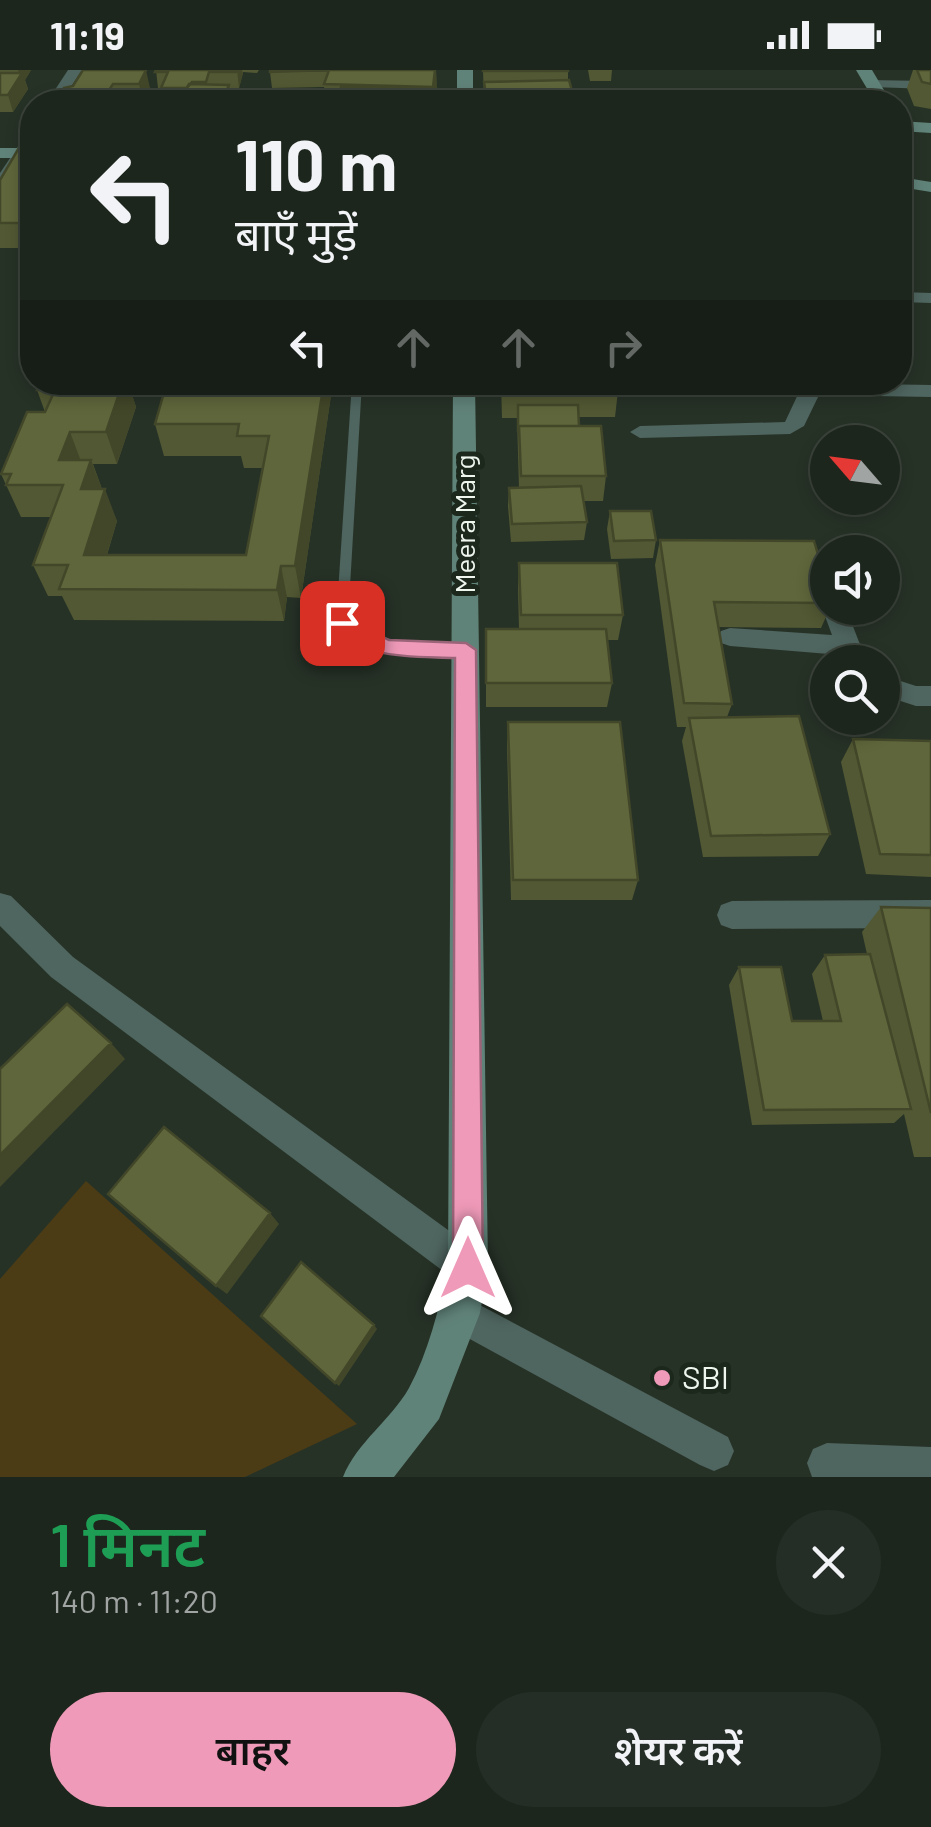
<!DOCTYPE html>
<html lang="hi">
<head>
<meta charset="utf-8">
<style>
	:root { --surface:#1d261d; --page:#252e26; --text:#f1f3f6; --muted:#a0a5a4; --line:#3b433b; --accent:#ef9ab8 }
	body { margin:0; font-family:Barlow,"Noto Sans Devanagari",sans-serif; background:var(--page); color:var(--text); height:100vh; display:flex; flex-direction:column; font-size:38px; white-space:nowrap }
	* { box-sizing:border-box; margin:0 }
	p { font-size:32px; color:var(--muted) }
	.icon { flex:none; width:55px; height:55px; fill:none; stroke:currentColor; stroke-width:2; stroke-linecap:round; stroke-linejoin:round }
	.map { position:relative; height:1407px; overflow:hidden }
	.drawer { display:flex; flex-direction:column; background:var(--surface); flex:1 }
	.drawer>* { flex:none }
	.guide { position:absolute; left:20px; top:20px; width:892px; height:305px; border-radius:40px; box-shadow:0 5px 15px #0003,0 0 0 2px var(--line); background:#1d261d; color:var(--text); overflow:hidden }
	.needle { width:65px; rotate:298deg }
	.tools { position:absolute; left:810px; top:355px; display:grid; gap:20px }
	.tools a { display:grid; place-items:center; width:90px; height:90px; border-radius:50%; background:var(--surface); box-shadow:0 5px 15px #0003,0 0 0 2px var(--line); font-size:50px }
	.pin { position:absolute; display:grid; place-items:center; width:85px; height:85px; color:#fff; margin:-42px; border-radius:20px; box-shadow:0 5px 15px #0006 }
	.me { position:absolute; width:110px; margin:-55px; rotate:0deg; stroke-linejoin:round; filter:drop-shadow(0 0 8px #0008) }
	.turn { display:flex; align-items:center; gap:35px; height:210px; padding:0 50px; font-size:45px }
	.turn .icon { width:130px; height:130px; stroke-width:2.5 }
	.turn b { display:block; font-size:70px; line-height:85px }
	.lanes { display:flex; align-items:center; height:95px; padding:0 50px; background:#0003; justify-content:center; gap:50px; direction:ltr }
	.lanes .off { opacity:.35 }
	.round { display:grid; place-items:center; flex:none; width:105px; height:105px; border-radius:52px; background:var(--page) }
	.head { display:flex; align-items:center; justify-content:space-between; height:170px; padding:0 50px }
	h1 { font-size:60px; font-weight:600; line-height:75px; color:#1e9e55 }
	.button { display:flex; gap:20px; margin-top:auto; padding:20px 50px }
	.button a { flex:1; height:115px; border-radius:60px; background:var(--accent); color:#111; font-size:40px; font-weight:600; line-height:115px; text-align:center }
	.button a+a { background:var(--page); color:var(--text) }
	.status { display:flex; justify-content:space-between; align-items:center; height:70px; padding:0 50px; background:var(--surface); direction:ltr }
	.status svg { height:28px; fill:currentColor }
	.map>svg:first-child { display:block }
	.green { fill:#4c3c15 }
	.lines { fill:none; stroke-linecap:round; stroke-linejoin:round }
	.lane { fill:#4f655f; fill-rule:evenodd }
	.street { fill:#4f655f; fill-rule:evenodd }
	.secondary { fill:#608379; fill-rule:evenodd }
	.wall { fill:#525833 }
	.shaded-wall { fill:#424729 }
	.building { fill:#5f663b; stroke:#424729; stroke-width:2.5 }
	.route { fill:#ef9ab8; stroke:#9b6478; stroke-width:2.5 }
	.poi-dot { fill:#ef9ab8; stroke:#1d281d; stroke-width:4 }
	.labels { text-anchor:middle; stroke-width:10; stroke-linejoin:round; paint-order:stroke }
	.street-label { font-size:28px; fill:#eef6ee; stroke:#1d281d }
	.near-poi-label { font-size:32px; fill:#eef6ee; stroke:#1d281d; text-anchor:start }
</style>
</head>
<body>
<div class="status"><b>11:19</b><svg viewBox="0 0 49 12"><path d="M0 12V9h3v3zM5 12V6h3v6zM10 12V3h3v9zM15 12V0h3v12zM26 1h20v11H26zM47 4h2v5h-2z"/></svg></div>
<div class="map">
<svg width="931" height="1407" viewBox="0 0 931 1407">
	<rect width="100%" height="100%" fill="#273227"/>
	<path class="green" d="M86 1111 357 1354 245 1407H0V1209Z"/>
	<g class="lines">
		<path class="lane" d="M352 312H362L348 551C385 574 423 575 465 575L471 580 469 583C430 590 365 582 336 553Z"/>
		<path class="street" d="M68 0H82L61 32H47Z
			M866 10 931 11V19L871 17 864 13Z
			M32 61V77L6 118 0 120V103L27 63Z
			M900 222 931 223V233L900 232Z
			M815 313 931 315V327L819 325 804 356 790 364 640 368 630 362 640 356 785 352 800 320Z
			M828 531V538H846L859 572 873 592H847L841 585 730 576 721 573 718 567 721 561 730 558 832 565 822 538Z
			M882 605 916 616H931V636H916L882 625Z
			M0 823 11 826 73 887 481 1184 487 1197 481 1210 468 1216 455 1210 51 907 0 856Z
			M931 830V858L732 859 721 855 717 845 721 835 732 831Z
			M459 1224 728 1367 734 1381 728 1395 714 1401 700 1395 446 1256 440 1243 446 1230Z
			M827 1373 931 1377V1407H812L807 1393 813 1379Z"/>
		<path class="secondary" d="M457 0H473V32H457Z
			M856 0H872L891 32H875Z
			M900 51 931 53V63L900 61Z
			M0 78H32V88H0Z
			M900 107 931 112V122L900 117Z
			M453 312H475L488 1197 480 1243 439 1349 394 1407H343C357 1372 391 1350 409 1318 429 1281 439 1238 448 1197Z"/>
	</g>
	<path class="wall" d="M0 0H31L25 10 28 19 13 42H0Z
		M145 0 151 23 146 32H65Z
		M156 0H259L257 3 243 2 239 18H230L164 32 161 18H158Z
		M436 0 437 32H326L324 17 272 18 270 2Z
		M483 0H568V10L575 32H484Z
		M588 0H612L611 11H590Z
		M913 0H931V39L914 36 907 18Z
		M32 76V178H0V110Z
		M40 312H140L128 313 136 337 117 394H93L102 419 117 451 107 485H246L263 398H244L241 386H164L155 354 333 312 301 528 287 527 284 551 74 550 62 526H48L33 495 51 447H21L1 404 45 342 37 320Z
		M501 312H617L618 321 615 347H579V356L606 406 603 431H584L587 452 584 470 511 472 508 436 509 418H519L517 348H502Z
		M610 441 656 470 653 488 611 489 607 459Z
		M660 470 828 518V538H830L821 558 718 557 732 634 727 647 830 764 818 786 703 787 682 671 686 657H677L655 495Z
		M519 493 623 545 618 570H607L612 613 607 637H486V559H519L518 518Z
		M508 652 638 810 632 830H511L507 676Z
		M853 669 931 671V807L866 804 841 692Z
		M881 837 931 838V1087H914L904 1044 894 1053 752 1055 729 915 739 897 792 951H823L812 904 825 885 867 884 862 862Z"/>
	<path class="shaded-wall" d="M18 0H31L25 10 28 19 13 42 8 25 20 7Z
		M146 0 151 23 146 32H143L139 14Z
		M237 0H242L243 4 239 18Z
		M436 0 437 19 433 32V17Z
		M229 15 232 32H221Z
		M139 21 142 32H133Z
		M123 312H128L136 337 117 394 106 362Z
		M324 312H333L301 528 295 496Z
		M70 362 82 394 59 390Z
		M91 390 103 422 81 419Z
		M105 419 117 451 97 516 84 485Z
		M281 496 287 527 284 551 277 520Z
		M111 973 125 989 0 1117V1085Z
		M270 1143 279 1154 227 1224 216 1216Z
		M374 1255 377 1259 339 1316 335 1313Z"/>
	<path class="building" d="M83 0H146L139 14H113L109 20 139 21 133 32H65L64 18 73 16Z
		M156 0H237L236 2H209L206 12H192L187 18H161L168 2H155Z
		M270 0H329L270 2Z
		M329 0H435L433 17 324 14Z
		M483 0H568V1H483Z
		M917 0H931V14L922 12Z
		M0 3H22L8 25H0Z
		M569 10 575 32H487L484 12Z
		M189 14 229 15 221 32H167L175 18 186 19Z
		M341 17 437 19 435 32H336Z
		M265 22H283L280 30H322L321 32H261Z
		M20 76H32V153H0V110Z
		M40 312H123L106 362H70L59 390H91L81 419H105L84 485H246L269 366H237L239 354H155L167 312H324L295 496H281L277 520 59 519 68 495H33L63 415H6L11 404H1L27 342H45L55 320H37Z
		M503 312H617L618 321 503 322Z
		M518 335H578L579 356H519L518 362Z
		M519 356H601L606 406H521Z
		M581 416 587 452 512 454 509 418Z
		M610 441H651L656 470 614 471Z
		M660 470 814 471 828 518V533L714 532 732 634 684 633Z
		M519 493H617L623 545H521Z
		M486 559H606L612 613H486Z
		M799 646 830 764 711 766 689 648Z
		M508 652H620L638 810H513Z
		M853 669 931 671V785L880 784Z
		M881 837 931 838V1043Z
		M870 884 911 1039 764 1040 739 897H781L792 951H841L825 885Z
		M67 934 111 973 0 1085V999Z
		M164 1057 270 1143 216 1216 108 1124Z
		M301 1192 374 1255 335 1313 261 1246Z"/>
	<path class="route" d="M342 546 389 570 466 573 476 580 483 1198 479 1208 468 1213 457 1208 453 1198 455 588C413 586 360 591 332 553Z"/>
	<circle class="poi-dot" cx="662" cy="1308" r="10"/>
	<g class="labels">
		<g class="street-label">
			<text transform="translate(465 454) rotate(-90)" y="10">Meera Marg</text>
		</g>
		<g class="near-poi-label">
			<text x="682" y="1319">SBI</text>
		</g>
	</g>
</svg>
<div class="tools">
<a><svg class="needle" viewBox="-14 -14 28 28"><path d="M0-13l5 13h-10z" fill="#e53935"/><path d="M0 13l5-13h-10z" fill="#a0a5a4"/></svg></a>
<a><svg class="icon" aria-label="sound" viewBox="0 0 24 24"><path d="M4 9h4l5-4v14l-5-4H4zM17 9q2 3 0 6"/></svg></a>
<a><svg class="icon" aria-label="search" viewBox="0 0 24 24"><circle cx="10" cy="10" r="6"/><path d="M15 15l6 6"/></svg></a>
</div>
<div class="pin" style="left:342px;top:553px;background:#d93025"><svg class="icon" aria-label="arrive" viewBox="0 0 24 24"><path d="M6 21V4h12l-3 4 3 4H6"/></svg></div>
<svg class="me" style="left:468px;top:1198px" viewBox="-20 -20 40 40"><path d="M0-17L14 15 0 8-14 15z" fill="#ef9ab8" stroke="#fff" stroke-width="4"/></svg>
<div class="guide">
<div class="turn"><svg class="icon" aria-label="left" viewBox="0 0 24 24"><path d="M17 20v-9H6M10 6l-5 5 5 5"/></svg><div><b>110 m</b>बाएँ मुड़ें</div></div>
<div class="lanes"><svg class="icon" aria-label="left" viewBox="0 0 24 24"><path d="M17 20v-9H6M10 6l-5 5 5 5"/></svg><svg class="icon off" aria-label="ahead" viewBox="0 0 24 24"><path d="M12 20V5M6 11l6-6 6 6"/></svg><svg class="icon off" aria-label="ahead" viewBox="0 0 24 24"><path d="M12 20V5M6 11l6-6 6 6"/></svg><svg class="icon off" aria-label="right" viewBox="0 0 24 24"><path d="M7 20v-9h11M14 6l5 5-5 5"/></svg></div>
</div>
</div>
<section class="drawer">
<div class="head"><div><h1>1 मिनट</h1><p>140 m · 11:20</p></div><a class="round"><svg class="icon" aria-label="close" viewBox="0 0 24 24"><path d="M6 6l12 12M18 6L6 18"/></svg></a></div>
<div class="button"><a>बाहर</a><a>शेयर करें</a></div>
</section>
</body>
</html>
